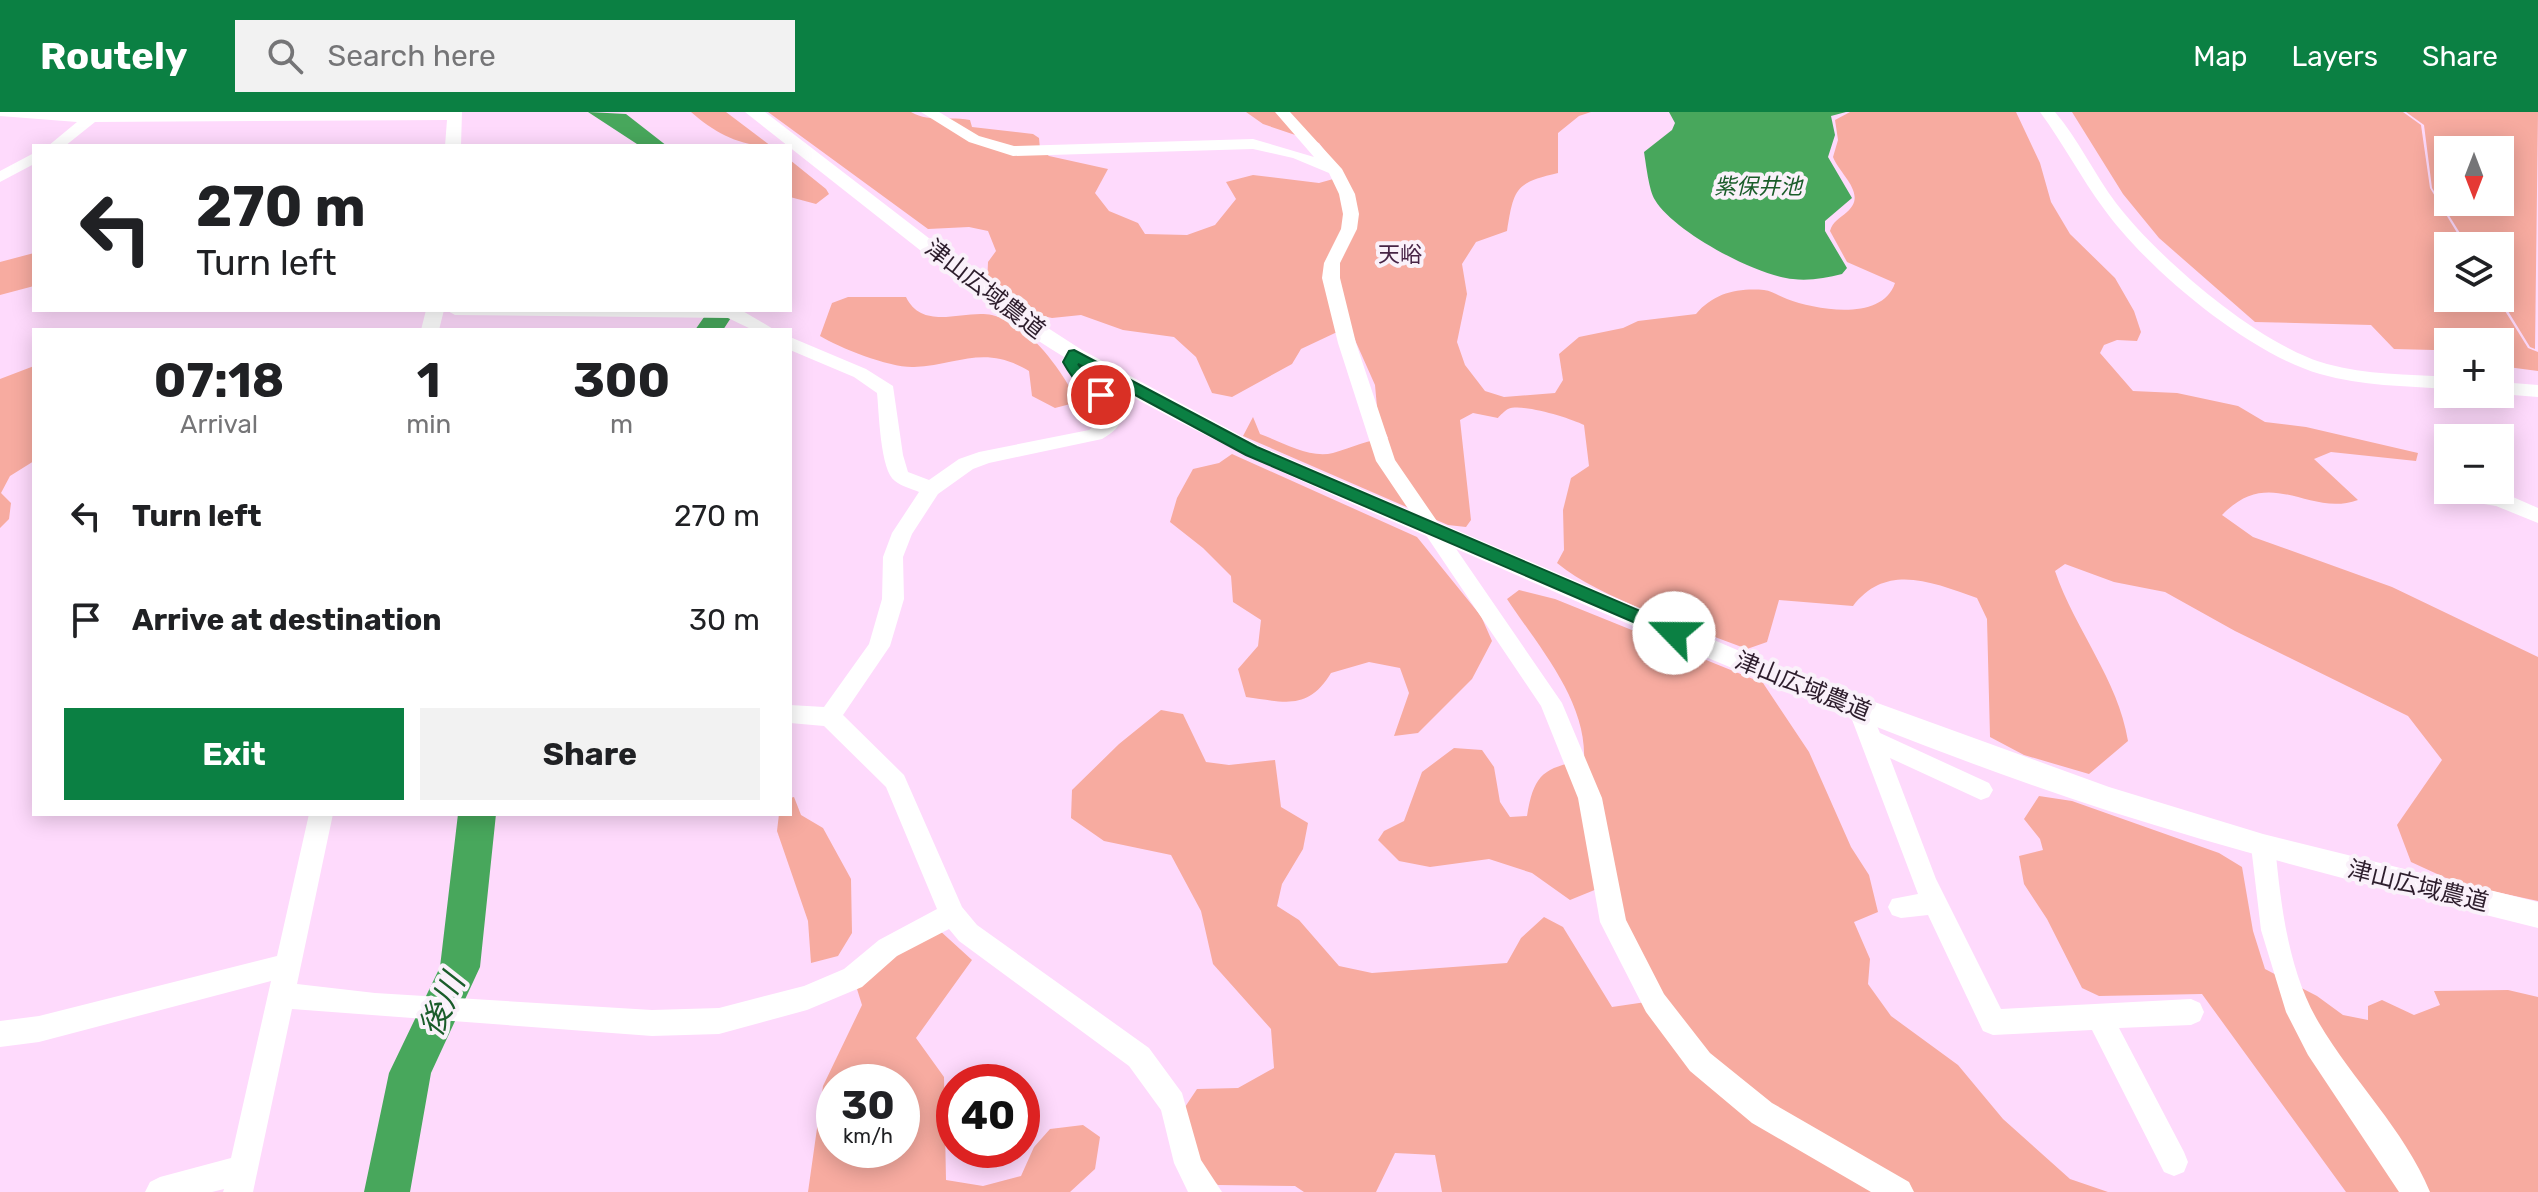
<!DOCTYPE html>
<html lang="en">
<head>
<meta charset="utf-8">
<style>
	:root { --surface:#fff; --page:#f2f2f2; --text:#202124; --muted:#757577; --accent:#0b8043 }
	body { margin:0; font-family:Rubik,"Noto Sans JP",sans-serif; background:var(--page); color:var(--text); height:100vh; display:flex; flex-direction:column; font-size:30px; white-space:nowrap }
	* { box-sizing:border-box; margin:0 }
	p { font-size:26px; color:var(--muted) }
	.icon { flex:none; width:44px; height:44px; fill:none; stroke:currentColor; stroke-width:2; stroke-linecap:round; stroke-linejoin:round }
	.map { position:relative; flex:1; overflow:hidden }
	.details { position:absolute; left:32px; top:216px; width:760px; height:488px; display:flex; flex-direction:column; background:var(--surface); border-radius:0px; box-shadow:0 4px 20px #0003 }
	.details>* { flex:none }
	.top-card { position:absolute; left:32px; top:32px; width:760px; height:168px; border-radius:0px; box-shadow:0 4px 20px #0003; background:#fff; color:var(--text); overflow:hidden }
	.needle { width:52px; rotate:180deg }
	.controls { position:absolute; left:2434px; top:24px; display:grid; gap:16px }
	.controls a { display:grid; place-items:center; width:80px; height:80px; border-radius:0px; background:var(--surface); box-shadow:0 4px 20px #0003; font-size:40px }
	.speed { position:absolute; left:816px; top:952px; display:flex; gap:16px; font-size:40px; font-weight:700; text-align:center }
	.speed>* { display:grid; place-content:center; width:104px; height:104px; border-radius:50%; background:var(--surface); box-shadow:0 4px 20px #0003; line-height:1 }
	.speed small { font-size:20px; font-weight:400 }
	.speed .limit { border:12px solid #d22; background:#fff; color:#111 }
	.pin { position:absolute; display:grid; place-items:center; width:68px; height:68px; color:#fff; margin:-34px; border:4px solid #fff; border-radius:50%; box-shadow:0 2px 8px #0007 }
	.me { position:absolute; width:88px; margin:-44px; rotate:293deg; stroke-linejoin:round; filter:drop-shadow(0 0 6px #0008) }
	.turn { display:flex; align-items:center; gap:28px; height:168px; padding:0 32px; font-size:36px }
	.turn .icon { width:104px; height:104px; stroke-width:2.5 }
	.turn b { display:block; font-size:56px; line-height:68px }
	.eta { display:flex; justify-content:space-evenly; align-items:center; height:136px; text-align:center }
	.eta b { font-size:48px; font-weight:700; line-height:56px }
	.button { display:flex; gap:16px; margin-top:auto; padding:16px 32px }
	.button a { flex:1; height:92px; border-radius:0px; background:var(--accent); color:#fff; font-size:32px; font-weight:700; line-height:92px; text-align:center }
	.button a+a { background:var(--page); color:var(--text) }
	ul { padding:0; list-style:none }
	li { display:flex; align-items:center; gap:24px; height:104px; padding:0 32px }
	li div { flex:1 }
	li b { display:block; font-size:30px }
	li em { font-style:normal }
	header { display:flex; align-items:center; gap:48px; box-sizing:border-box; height:112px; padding:0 40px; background:var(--accent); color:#fff }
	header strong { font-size:38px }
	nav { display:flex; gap:44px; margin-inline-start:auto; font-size:28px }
	.search { width:560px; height:72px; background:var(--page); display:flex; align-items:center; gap:20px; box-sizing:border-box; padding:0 28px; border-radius:0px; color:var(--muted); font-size:30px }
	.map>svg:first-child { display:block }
	.green { fill:#f7aba0; fill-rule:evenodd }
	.water { fill:#48a75c }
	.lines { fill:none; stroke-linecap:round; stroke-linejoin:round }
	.river { fill:#48a75c; fill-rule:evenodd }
	.minor { fill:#fff; fill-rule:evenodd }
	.tertiary { fill:#fff; fill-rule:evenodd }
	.route { fill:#0b8043; stroke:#07532c; stroke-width:2 }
	.labels { text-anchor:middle; stroke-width:8; stroke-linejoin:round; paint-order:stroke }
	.far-water-label { font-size:22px; font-style:italic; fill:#1a5c2a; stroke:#faf1fa }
	.far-neighbourhood-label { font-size:22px; fill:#472446; stroke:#faf1fa }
	.street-label { font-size:24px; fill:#2d1d2c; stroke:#faf1fa }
	.near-water-label { font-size:32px; font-style:italic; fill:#1a5c2a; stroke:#faf1fa }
</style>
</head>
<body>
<header>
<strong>Routely</strong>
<div class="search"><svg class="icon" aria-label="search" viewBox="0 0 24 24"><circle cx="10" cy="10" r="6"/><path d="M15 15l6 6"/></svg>Search here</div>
<nav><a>Map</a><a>Layers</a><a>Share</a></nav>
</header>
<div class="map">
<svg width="2538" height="1080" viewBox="0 0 2538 1080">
	<rect width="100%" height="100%" fill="#fedafc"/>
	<path class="green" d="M691 0H726L771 34C739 34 715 21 691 0Z
		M768 0H911C930 11 948 4 970 8L972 15 1033 22 1039 26 1040 37 1049 44 1108 57 1095 81 1109 99 1138 111 1145 122 1187 123 1215 113 1236 87 1226 70 1253 63 1319 71 1344 64 1319 31 1263 12 1246 0H1591L1579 4 1558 21V61C1515 71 1514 76 1507 119L1476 130 1462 152 1467 182 1457 230 1465 253 1485 279 1504 285 1555 281 1563 268 1559 242 1579 225 1623 216 1638 209 1696 202C1714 181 1737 176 1764 178 1772 179 1779 184 1787 187 1816 198 1882 210 1895 171L1847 150 1830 119C1833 109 1839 107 1847 100 1868 82 1840 63 1833 45L1838 28 1835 8 1850 0H2016L2040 51 2051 90 2070 122 2115 166 2134 199 2141 220 2137 229 2117 228 2104 233 2100 241 2133 279 2177 281 2238 294 2265 310 2306 315 2418 341 2416 349 2331 340 2314 347 2358 388C2308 406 2271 352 2222 403L2253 425 2392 475 2538 545V789L2459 772 2411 750 2397 713 2442 648 2408 604 2235 519 2165 480 2114 470 2065 452 2055 459C2075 518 2118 567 2128 629L2089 662 2024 643 1990 625 1987 507 1977 486C1933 471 1887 450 1853 494L1779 488 1767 530 1747 537C1693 516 1599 486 1557 451L1564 438 1563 398 1571 366 1589 354 1584 313C1570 306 1522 291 1508 297 1506 298 1499 304 1498 306L1473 301 1460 308 1471 408 1466 415 1448 413 1243 324 1253 305 1260 322C1282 330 1310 347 1333 341 1353 335 1367 328 1388 326L1378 306 1375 273 1351 219 1335 221 1301 237 1292 252 1232 285 1212 281 1196 245 1174 225 1123 218 1081 203 1052 206 1025 200 987 174 988 150 996 139 988 119 969 115 928 117Z
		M2072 0H2403L2421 13 2430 76 2465 134H2448V186H2497L2528 236 2538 240V259L2500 254V230H2448V249L2434 238 2394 237 2371 213 2255 210 2159 126 2123 82Z
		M2406 0H2538L2535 237 2530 235 2500 186V134H2468L2432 76 2424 13ZM2448 38H2500V90H2448Z
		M790 48 826 77 829 82 816 92 790 85Z
		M34 141V174L0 183V150Z
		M848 185H906C923 220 964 197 992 203 1030 212 1061 258 1078 290L1055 296 1032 284 1029 259C984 232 960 253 914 255 890 256 840 236 820 224L832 191Z
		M34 254V349L10 364 1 381 11 391 9 407 0 416V267Z
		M1232 342 1417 425 1481 504 1492 529 1472 567 1418 621 1394 624 1409 581 1400 556 1369 550 1331 561C1308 599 1285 590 1246 585L1238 557 1258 534 1261 508 1233 490 1231 464 1203 436 1170 410 1177 386 1193 357 1219 351Z
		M1519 478 1555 487 1763 571 1809 640 1851 735 1869 763 1878 800 1854 810 1870 847 1868 872 1891 904 1958 953 2003 1007 2070 1067 2108 1080H1442L1435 1043 1395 1041 1376 1080H1304L1295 1074 1218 1073 1197 1056 1183 998 1197 977 1238 976 1274 956 1271 917 1213 852 1201 799 1171 743 1104 729 1071 706 1072 678 1119 632 1161 598 1183 602 1206 650 1229 653 1275 648 1281 695 1308 711 1303 737 1282 772 1277 794 1299 808 1339 854 1372 861 1507 851 1521 826 1544 805 1563 815 1612 895 1646 890 1597 777 1570 788 1532 761 1489 747 1430 755 1399 749 1378 728 1384 719 1404 709 1422 660 1454 636 1482 638 1494 655 1500 690 1510 705 1527 704C1534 662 1543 656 1584 648 1587 589 1538 534 1507 487Z
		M2039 684 2072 689 2219 741 2242 755 2253 819 2265 857 2317 884 2343 903 2368 908V894L2382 888 2414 903 2440 893 2434 879 2508 878 2538 885V1080H2346L2202 882 2099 884 2082 876 2047 807 2024 772 2019 744 2043 738 2040 727 2024 707Z
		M794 685 801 703 823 716 851 767 852 821 838 844 811 851 808 809 777 719 779 702H790V686Z
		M938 817 972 848 916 926 944 965 946 1068 983 1074 1021 1064 1034 1035 1050 1017 1083 1013 1100 1025 1095 1057 1070 1080H808L823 974 862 893 857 877 901 839ZM834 970H902V1038H834Z"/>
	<path class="water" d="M1669 0H1846L1831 4 1835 23 1828 45 1852 86 1825 109V119L1847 156 1842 162C1826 166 1809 169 1793 167 1757 164 1674 120 1655 88 1649 79 1646 52 1644 40L1672 18 1675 11Z"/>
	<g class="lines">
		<path class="river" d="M588 0 626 2 667 34H640Z
			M709 198H736L723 218H695Z
			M458 702H496L480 855 431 961 410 1080H364L389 961 440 855Z"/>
		<path class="minor" d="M0 0H462L461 34H445L447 8 95 10 65 34H48L77 10 0 4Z
			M921 0H939L979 24 1014 34 1253 27 1314 45 1275 0H1290L1342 57 1355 82 1359 102 1357 117 1340 151V166L1356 231 1395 348 1562 591 1602 686 1626 808 1664 882 1710 941 1772 991 1909 1070 1914 1080H1871L1752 1011 1690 959 1646 900 1600 810 1578 686 1541 594 1376 349 1338 231 1322 166 1324 151 1341 117 1343 102 1339 82 1329 61 1293 46 1253 37 1013 44 969 30Z
			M2040 0H2055C2079 28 2094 62 2116 91 2158 146 2260 234 2327 252 2366 263 2408 262 2448 265V277C2405 274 2362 274 2320 262 2249 242 2147 157 2104 97 2081 66 2063 31 2040 0Z
			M34 41V52L0 70V59Z
			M426 198H444L439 218H421Z
			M446 198H741L775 218H753L728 206 455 203Z
			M790 225 866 257 893 274 903 343 908 360 929 368 959 347 979 340 1089 318 1104 306 1100 292 1061 250 1068 239H1080L1083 243 1079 250 1122 297C1124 312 1114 320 1102 327L989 351 973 357 938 382 912 422 903 445 904 487 890 534 843 603 904 663 962 795 977 813 1149 936 1182 981 1201 1048 1222 1080H1188L1174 1051 1161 998 1129 954 959 829 949 817 897 844 862 875 807 898 719 922 652 924 292 897 253 1080H223L224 1077 212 1080H145L150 1070 160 1065 231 1046 271 869 39 930 0 935V909L39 904 277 844 309 702H333L297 872 375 881 652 898 719 896 804 874 844 857 879 828 937 797 886 675 824 614 790 611V593L824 595 869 532 882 487 883 445 892 421 919 380C912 377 901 374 895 369 880 359 879 299 877 281L854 265 790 238Z
			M2500 270 2538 273V285L2500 282Z
			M2479 378 2506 382 2538 396V411L2496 394 2472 390 2469 385Z
			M1859 588 1867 591 1880 621 1989 671 1993 678 1989 685 1981 688 1890 646 1936 767 2001 897 2191 887 2200 891 2204 900 2200 909 2191 913 2119 916 2184 1040 2188 1050 2184 1060 2174 1064 2164 1060 2092 918 1993 923 1983 919 1928 803 1901 806 1892 803 1888 795 1892 787 1918 782 1848 597 1851 591Z
			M2263 723 2272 727 2275 734C2281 793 2288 859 2319 911 2353 969 2404 1017 2430 1080H2399L2308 943 2286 900 2261 818 2251 734 2254 727Z"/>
		<path class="tertiary" d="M745 0H765L1034 207 1082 238 1260 334 1770 552 2109 675 2263 722 2538 790V816C2394 780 2251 744 2109 699 1900 631 1699 543 1498 455 1334 384 1169 316 1020 217Z"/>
	</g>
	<path class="route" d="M1074 238 1257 335 1680 516 1683 521 1674 527 1668 525 1246 343 1078 252 1084 261 1109 283 1101 288C1084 282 1072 266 1063 250L1069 239Z"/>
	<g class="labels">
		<g class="far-water-label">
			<text x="1758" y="82">紫保井池</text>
		</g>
		<g class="far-neighbourhood-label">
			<text x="1400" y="150">天峪</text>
		</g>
		<g class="street-label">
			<text transform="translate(985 177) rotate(38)" y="8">津山広域農道</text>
			<text transform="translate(1803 574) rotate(22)" y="8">津山広域農道</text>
			<text transform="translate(2418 774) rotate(14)" y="8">津山広域農道</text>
		</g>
		<g class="near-water-label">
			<text transform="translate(442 893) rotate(-66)" y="11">後川</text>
		</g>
	</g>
</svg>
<div class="controls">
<a><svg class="needle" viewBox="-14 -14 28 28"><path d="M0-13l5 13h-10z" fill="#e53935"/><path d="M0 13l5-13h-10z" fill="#757577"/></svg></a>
<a><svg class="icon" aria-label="layers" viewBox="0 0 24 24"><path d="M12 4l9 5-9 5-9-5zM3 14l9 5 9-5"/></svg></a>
<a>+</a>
<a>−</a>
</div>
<div class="speed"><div>30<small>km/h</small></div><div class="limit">40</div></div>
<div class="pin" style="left:1101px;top:283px;background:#d93025"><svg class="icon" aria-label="arrive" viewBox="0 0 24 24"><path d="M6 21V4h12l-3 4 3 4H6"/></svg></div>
<svg class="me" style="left:1674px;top:521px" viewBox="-20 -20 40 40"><circle r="19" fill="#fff"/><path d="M0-13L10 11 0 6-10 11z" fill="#0b8043"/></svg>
<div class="top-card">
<div class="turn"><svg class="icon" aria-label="left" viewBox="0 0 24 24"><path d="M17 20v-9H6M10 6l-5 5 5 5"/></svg><div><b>270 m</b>Turn left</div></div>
</div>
<section class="details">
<div class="eta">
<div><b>07:18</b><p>Arrival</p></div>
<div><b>1</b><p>min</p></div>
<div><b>300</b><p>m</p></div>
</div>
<ul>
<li><svg class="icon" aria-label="left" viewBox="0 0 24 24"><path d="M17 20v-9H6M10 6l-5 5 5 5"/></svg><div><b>Turn left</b></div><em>270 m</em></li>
<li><svg class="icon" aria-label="arrive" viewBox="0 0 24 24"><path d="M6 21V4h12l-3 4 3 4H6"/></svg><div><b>Arrive at destination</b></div><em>30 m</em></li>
</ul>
<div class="button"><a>Exit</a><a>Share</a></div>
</section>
</div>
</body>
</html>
